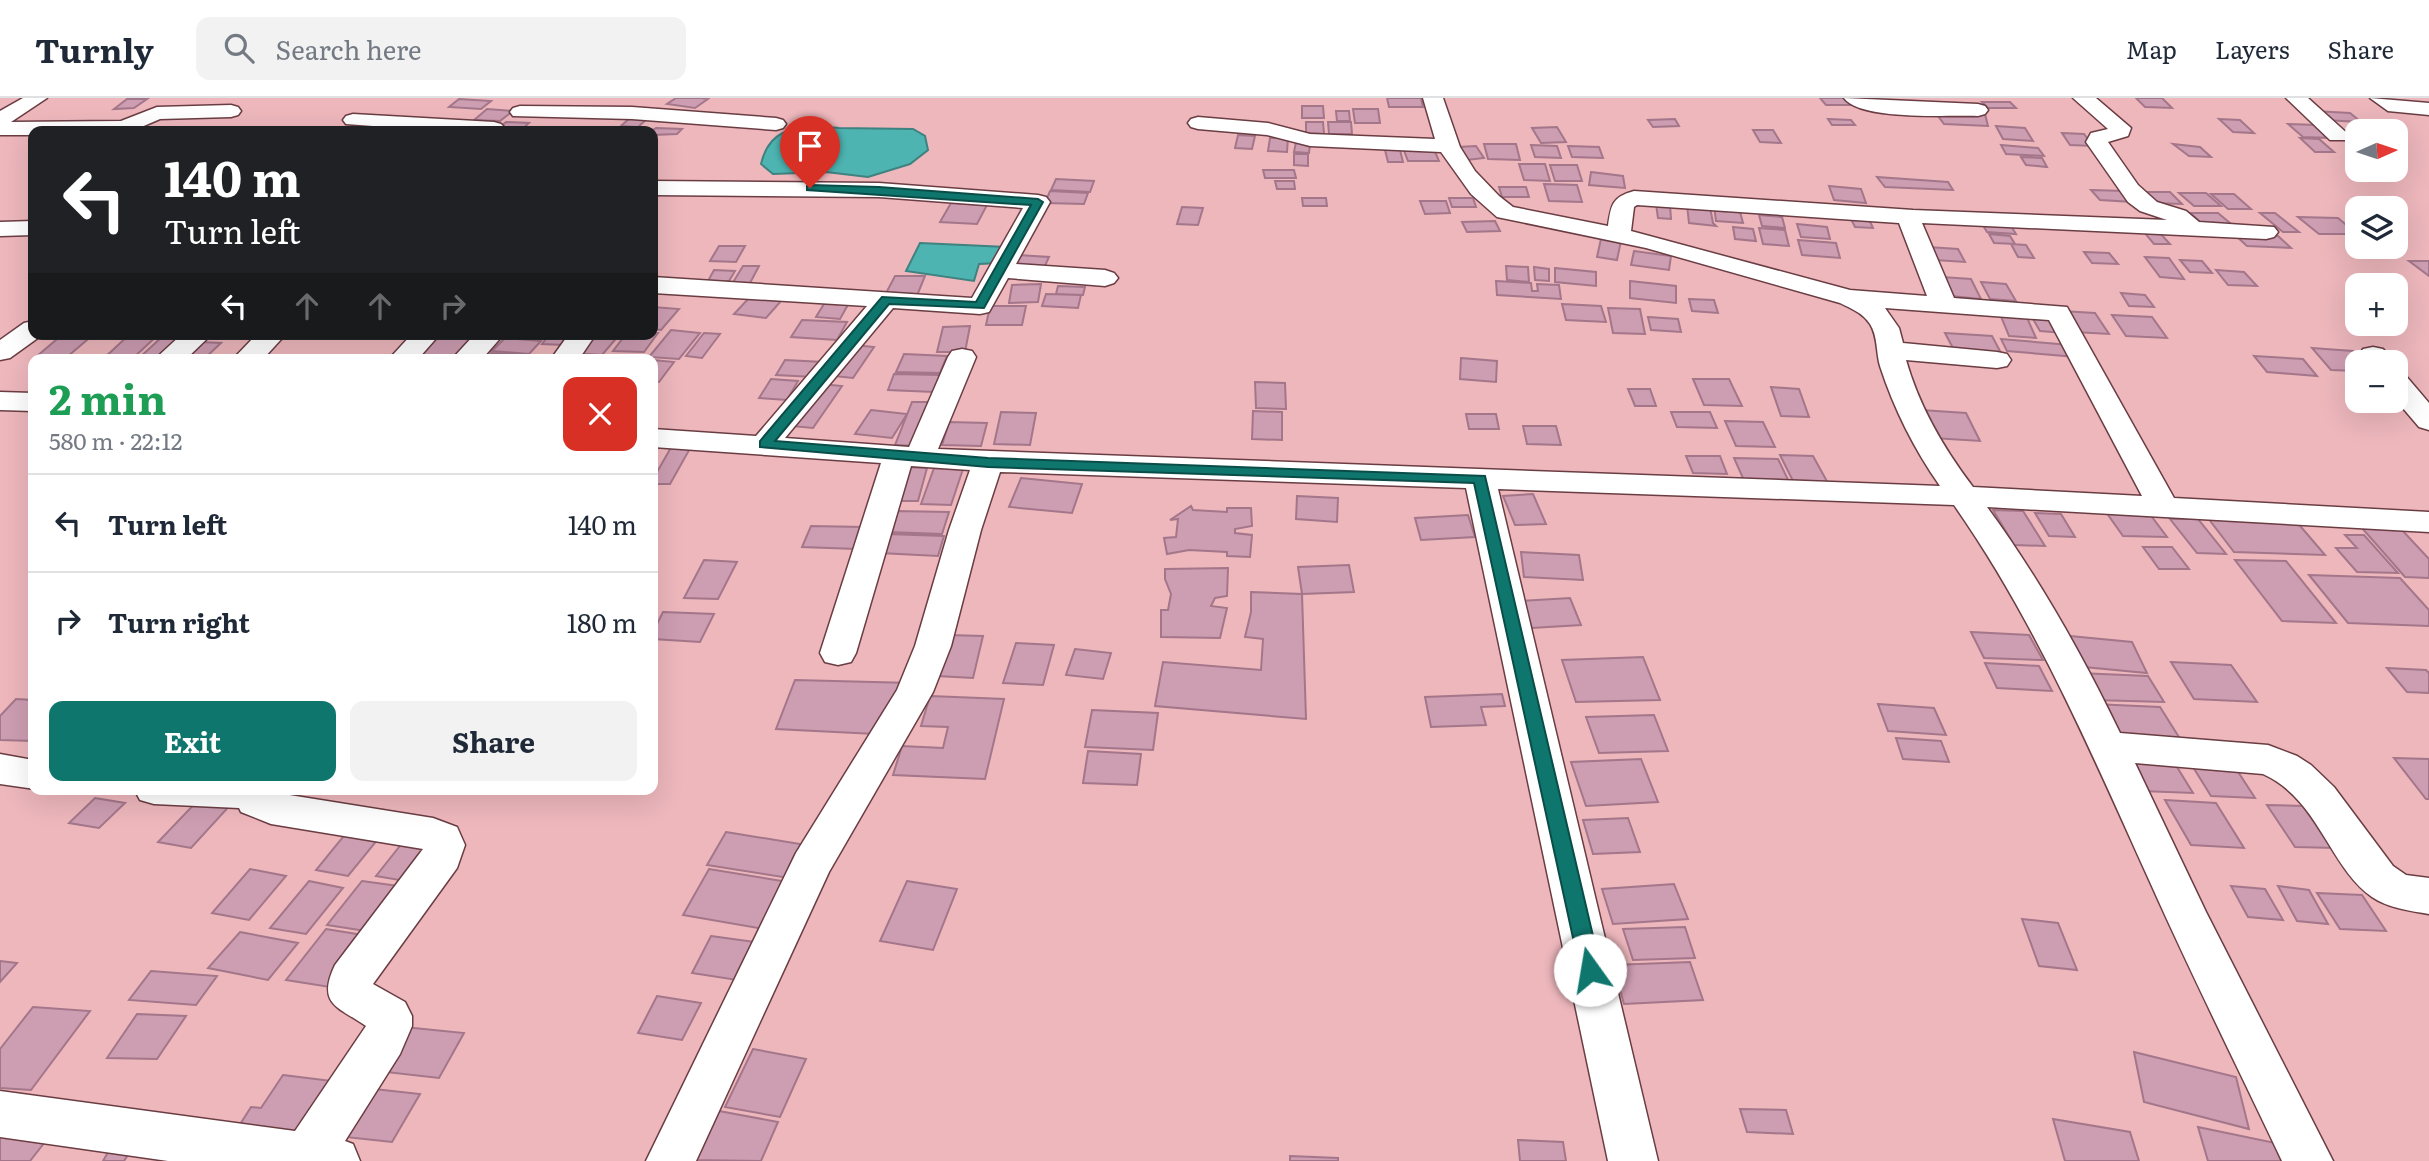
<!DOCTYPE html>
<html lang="en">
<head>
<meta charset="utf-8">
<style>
	:root { --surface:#fff; --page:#f2f2f3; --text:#1f2937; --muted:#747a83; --line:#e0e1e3; --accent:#0f766e }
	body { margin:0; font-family:Literata,serif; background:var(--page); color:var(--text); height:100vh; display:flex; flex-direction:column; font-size:26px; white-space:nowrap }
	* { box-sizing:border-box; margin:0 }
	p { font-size:23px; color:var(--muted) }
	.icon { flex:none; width:38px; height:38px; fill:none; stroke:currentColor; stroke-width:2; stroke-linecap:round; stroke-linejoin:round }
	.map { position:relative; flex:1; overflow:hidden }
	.drawer { position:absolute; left:28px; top:256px; width:630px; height:441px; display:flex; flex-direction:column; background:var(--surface); border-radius:14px; box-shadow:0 7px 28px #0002 }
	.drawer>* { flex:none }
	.top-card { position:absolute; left:28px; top:28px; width:630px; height:214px; border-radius:14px; box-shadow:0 7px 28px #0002; background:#202124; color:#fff; overflow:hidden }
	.needle { width:46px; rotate:87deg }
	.fabs { position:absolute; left:2345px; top:21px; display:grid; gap:14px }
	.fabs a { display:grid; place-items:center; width:63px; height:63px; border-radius:14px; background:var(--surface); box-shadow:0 7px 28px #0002; font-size:35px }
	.pin { position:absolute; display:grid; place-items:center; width:60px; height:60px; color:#fff; margin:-72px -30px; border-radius:50% 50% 50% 0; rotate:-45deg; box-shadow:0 0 7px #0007 }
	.pin .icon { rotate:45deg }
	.me { position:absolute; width:77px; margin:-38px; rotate:347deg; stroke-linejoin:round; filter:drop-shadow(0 0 5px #0008) }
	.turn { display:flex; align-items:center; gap:24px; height:147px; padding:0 21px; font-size:32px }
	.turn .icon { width:91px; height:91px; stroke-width:2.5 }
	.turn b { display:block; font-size:49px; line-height:60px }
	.lanes { display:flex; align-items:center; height:66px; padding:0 21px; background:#0003; justify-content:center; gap:35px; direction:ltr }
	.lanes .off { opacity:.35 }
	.round { display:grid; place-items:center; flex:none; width:74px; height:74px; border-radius:14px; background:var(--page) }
	.headline { display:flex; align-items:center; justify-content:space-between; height:119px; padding:0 21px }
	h1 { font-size:42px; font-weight:700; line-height:52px; color:#1e9e55 }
	.button { display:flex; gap:14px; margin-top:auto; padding:14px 21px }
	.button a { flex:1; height:80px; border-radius:14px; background:var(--accent); color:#fff; font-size:28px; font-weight:700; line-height:80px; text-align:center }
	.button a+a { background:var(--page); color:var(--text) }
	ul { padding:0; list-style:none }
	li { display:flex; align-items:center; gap:21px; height:98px; padding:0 21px; border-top:2px solid var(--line) }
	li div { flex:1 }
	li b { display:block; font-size:26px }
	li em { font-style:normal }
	header { display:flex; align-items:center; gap:42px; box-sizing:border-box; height:98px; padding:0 35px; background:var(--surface); border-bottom:2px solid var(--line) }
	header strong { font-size:33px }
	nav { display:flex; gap:38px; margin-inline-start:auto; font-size:24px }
	.search { width:490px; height:63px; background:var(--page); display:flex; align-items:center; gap:18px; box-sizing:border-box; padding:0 24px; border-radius:14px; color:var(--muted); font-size:26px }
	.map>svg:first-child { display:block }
	.water { fill:#4db4b1; stroke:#3f8280; stroke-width:2 }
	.building { fill:#cd9db1; stroke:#a4768a; stroke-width:2 }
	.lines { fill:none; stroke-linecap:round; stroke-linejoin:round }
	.street-casing { stroke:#6a3d43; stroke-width:3 }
	.street { fill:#fff; fill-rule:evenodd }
	.route { fill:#0f766e; stroke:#0a4d48; stroke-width:2 }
</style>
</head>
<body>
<header>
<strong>Turnly</strong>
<div class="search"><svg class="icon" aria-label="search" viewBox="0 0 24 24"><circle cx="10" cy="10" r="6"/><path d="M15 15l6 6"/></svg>Search here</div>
<nav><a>Map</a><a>Layers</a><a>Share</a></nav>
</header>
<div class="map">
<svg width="2429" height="1063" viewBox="0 0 2429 1063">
	<rect width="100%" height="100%" fill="#edb7bc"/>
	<path class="water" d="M807 27 839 30 913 31 925 38 928 52 910 66 868 79 826 74 773 76 761 66C767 40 782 32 807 27Z
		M920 145 1006 149 999 165 979 166 974 183 906 173Z"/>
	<path class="building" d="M676 0H701L708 1 695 10 667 6Z
		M1387 0H1421L1423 9H1389Z
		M1820 0H1849L1855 7H1826Z
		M2136 0H2162L2172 10 2145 9Z
		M127 1H147L134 10 114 11Z
		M459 1 491 3 481 11 449 9Z
		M1982 4H2010L2016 10H1988Z
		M1302 8H1323L1324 20H1302Z
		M487 11 513 13 500 23 474 22Z
		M1353 11H1378L1380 25H1355Z
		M1336 13H1349L1350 23H1337Z
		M2314 13 2350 15 2361 24 2324 22Z
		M1935 14 1985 16 1988 28 1944 26Z
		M631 19 648 20 638 29 621 28Z
		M1675 21 1679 28 1653 29 1648 22Z
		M1828 21 1851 22 1855 27H1832Z
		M2219 21 2240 22 2254 35 2233 34Z
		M506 24 529 25 520 33H495Z
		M1306 24H1323L1324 36 1306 35Z
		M1328 24H1351L1352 36H1329Z
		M2288 26 2318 27 2333 40 2303 39Z
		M1996 28 2025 30 2033 43 2003 41Z
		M1557 29 1566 44 1541 45 1532 30Z
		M656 30 682 31 677 36 653 37 652 33Z
		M1753 32H1773L1781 45 1760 44Z
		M2062 35 2084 36 2093 48 2070 47Z
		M1238 37 1255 38 1252 51 1235 50Z
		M1270 40H1288L1287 54 1268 53Z
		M2300 40 2319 41 2334 54H2315Z
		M1296 44 1310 45 1309 55 1294 54Z
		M1484 46H1516L1520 62 1488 61Z
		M2173 46 2200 49 2211 59 2189 58Z
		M1531 47 1557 48 1561 60 1535 59Z
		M2001 47 2038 50 2044 58 2006 56Z
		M1476 48 1484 60 1467 62 1458 49Z
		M1568 48 1599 49 1603 60 1572 59Z
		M1433 49 1439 63H1408L1403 50Z
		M1385 52H1400L1403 64H1388Z
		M1294 56H1308V68L1294 67Z
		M2021 59 2042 60 2047 69 2026 67Z
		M1519 66H1545L1550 83 1524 82Z
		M1550 67H1577L1582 83H1555Z
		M1263 72H1294L1296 80H1265Z
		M1591 74 1623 78 1625 90 1589 87Z
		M1877 79 1948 84 1953 92 1885 89Z
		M1056 81 1094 83 1090 94 1051 92Z
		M1275 83H1294L1295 91H1277Z
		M1544 86 1577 87 1582 104 1549 103Z
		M1829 88 1861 91 1866 105 1834 102Z
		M1499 89H1526L1529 99H1502Z
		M2091 92 2125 93 2134 104 2100 102Z
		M1050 93 1088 95 1084 106 1045 105Z
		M2141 94H2170L2182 106 2153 105Z
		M2179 95H2206L2221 108H2194Z
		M2211 96H2234L2251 111H2228Z
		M1302 100H1326L1327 108H1303Z
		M1449 100H1473L1476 109H1452Z
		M1420 103H1446L1450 115 1425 116Z
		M951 105 987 107 977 126 940 124Z
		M1656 106 1670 107 1671 121 1658 120Z
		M1687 107 1710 109 1713 125 1716 128 1689 125Z
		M1714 108 1739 110 1743 125 1716 123Z
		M1182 109 1203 110 1198 127 1177 126Z
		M2190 115H2218L2236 130H2207Z
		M2260 115H2275L2299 134H2283Z
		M1759 117 1782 119 1785 130 1762 128Z
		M1849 117H1867L1873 130 1855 129Z
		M2298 119 2338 120 2357 136H2319Z
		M1980 122 2008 123 2016 136 1987 134Z
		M1495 123 1500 133 1467 134 1462 124Z
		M1797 126 1827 129 1830 141 1801 139Z
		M1733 129 1753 131 1756 143 1735 141Z
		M1759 130 1785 132 1789 148 1763 146Z
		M2143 133 2159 134 2170 146H2154Z
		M1602 136 1622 138 1617 162 1597 159Z
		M1989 136 2010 138 2015 146 1994 145Z
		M2234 136 2278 138 2291 150 2247 148Z
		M1798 142 1836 145 1840 160 1802 157Z
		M2011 146 2026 147 2034 160 2018 159Z
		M719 148H745L736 164 710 163Z
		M1928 149 1958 151 1965 164 1935 162Z
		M1634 153 1671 158 1669 172 1631 167Z
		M2084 154 2109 155 2118 166 2092 165Z
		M1018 157 1049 159 1044 170 1013 169Z
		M2145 159 2169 160 2184 181 2160 179Z
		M2180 162 2202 163 2212 175 2190 174Z
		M2409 163H2429V178Z
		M743 168H759L749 187 732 186Z
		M1506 168 1528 169 1529 184 1507 182Z
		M1534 169 1549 171V183L1535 182Z
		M1555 170 1596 174V188L1555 184Z
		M714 172 735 173 729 183H708Z
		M2216 172 2244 174 2257 188 2228 187Z
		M895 178H925L916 200 884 199Z
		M1942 179 1971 181 1981 201 1951 198Z
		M1496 183 1531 185 1532 193H1538L1537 186 1559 187 1561 201 1497 197Z
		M1630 183 1676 188V205L1630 200Z
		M1981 184 2006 186 2016 203 1990 201Z
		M1041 186 1038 204 1009 205 1012 187Z
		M1058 188 1085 189 1083 197 1056 196Z
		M2121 195 2145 197 2154 209 2129 208Z
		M1046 196 1081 197 1078 210 1042 208Z
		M749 200 781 203 766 220 734 216Z
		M827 201 850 203 840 221 816 219Z
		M1689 201 1714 202 1718 215 1692 213Z
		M1562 206 1601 208 1606 224 1566 222Z
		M990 208H1026L1022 227H986Z
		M653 210V209L679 211 661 232 653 231Z
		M1608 210 1640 211 1645 236 1613 235Z
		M1998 211 2024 213 2036 240 2009 238Z
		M2061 213 2095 215 2109 236 2074 234Z
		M2029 214 2054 216 2066 235 2040 233Z
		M2112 217 2152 219 2167 240 2126 238Z
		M1648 219 1678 221 1681 234 1651 232Z
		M802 222 847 224 837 242 791 239Z
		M970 228 965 254H937L943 229Z
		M671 232 700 235 679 261 649 259Z
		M658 235 644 254 613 253 626 236Z
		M704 235 720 236 702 260 686 258Z
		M1945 235 1992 238 2001 255 1954 252Z
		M63 236H94L67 259H36Z
		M130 236H159L132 261H103Z
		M550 236H575L565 247 542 246Z
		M589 236H620L602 257 572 255Z
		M164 237 189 238 164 261H138Z
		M435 238 472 241 453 260 415 257Z
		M505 240 541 243 529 256 492 253Z
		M2001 241 2070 247 2077 259 2007 253Z
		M200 244 221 245 204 261H182Z
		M854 247 874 249 853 280 833 278Z
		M2312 250 2353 253 2363 264H2357V273L2331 272Z
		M491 255 532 258 529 261H486Z
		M904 256 947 258 940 275 896 274Z
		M2254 258 2303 261 2317 278 2267 274Z
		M1461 260 1497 263 1496 284 1460 281Z
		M653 262 674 264 659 284 653 283Z
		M785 262 823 264 814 279 776 277Z
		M894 276 940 277 934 294 888 292Z
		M771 281 798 283 787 302 759 300Z
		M1693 281H1729L1742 308 1704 307Z
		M1255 284 1285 285 1286 311 1256 310Z
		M821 286 842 288 813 330 791 328Z
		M1771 289 1799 291 1809 319 1781 318Z
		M1628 291H1650L1656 308H1635Z
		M912 304H934L918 348 895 347Z
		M871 312 907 316 892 340 855 336Z
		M1921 312 1966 315 1980 343 1933 340Z
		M1253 313 1282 314V342L1252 341Z
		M1001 314 1036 315 1030 347 994 346Z
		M1671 314H1710L1717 330 1677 329Z
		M1466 316H1496L1499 331H1469Z
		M1725 323 1763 324 1775 349 1736 348Z
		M949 324 987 325 981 348 942 347Z
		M1523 328H1556L1561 347 1527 346Z
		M673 346 692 347 670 386H653V381Z
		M1780 357 1813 358 1829 387H1795Z
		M1686 358H1720L1727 376 1693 375Z
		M1734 360 1778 361 1791 388 1746 387Z
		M903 369 927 370 918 403H893Z
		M934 370 963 371 951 407 921 406Z
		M1021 380 1082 386 1072 415 1009 409Z
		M1533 396 1546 426 1515 427 1503 398Z
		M1297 398 1338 400 1337 424 1296 421Z
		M1191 408 1193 412 1227 414V410H1251L1252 428 1235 431V435L1252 437 1250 459 1227 458V454L1189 452 1167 456 1164 440 1176 439 1178 421 1170 422Z
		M1993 412 2023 413 2045 448 2014 447Z
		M895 413 949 414 942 436 888 434Z
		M2106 414 2149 415 2167 439 2123 438Z
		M2035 415 2061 416 2075 439 2049 438Z
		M1468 417 1475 439 1421 442 1415 420Z
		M2208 420 2296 423 2325 457 2234 454Z
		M2170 421H2198L2226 456 2197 455Z
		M811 428 864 429 856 451 802 449Z
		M2362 430 2402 432 2429 461V480L2405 479Z
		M887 436 944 438 938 458 880 455Z
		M2345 437H2364L2398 475 2357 474 2336 450H2357Z
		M2143 449H2172L2189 471H2159Z
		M1521 454 1579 457 1583 482 1524 479Z
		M704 462 737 464 718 501 684 500Z
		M2235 462 2286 463 2336 525 2282 523Z
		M1349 467 1354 494 1302 496 1298 469Z
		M1228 470 1227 498 1215 500 1211 508 1227 510 1220 540 1161 539V512H1168L1171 496 1165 481V471Z
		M2309 477 2400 480 2429 512V528L2348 525Z
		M1251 494 1302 496 1306 621 1155 608 1163 564 1261 572 1263 541 1245 539 1251 514Z
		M1570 500 1581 527 1532 530 1521 503Z
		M663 514 714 516 700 544 653 541V534Z
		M1971 534 2029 537 2043 562 1984 560Z
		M948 537 983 538 973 580 937 578Z
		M2070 538 2132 544 2147 575 2084 569Z
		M1016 545 1054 547 1043 587 1003 585Z
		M1075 551 1111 555 1103 581 1066 577Z
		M1643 559 1660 602 1576 604 1562 562Z
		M2171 564 2231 567 2257 604 2194 601Z
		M1985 565 2039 568 2052 593 1997 590Z
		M2387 570 2426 572 2429 575V595L2407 594Z
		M2078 575 2148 578 2164 604 2093 602Z
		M795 582 911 585 875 636 776 631Z
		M1502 596 1505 608 1481 609 1486 627 1431 629 1425 599Z
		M930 598 1004 601 985 681 893 677 902 648 943 650 948 629 921 628Z
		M16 601 33 602V643L0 642V618Z
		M1878 606 1934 610 1946 637 1888 633Z
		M2093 606 2160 609 2182 644 2113 641Z
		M1092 612 1158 615 1153 652 1085 649Z
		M1654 617 1668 653 1599 655 1586 619Z
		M1896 640 1941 643 1949 664 1903 661Z
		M1088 653 1141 656 1137 687 1083 685Z
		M2119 654 2169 656 2193 695 2141 693Z
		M2394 660 2429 661V701H2426Z
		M1641 661 1658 704 1586 708 1571 664Z
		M2188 661 2231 663 2255 700 2211 698Z
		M202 698 234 703 191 750 158 744Z
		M95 700 125 705 99 730 69 725Z
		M2165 702 2216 705 2244 750 2191 747Z
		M2267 707 2307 708 2335 750 2295 749Z
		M1628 720 1640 754 1593 756 1583 722Z
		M351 729 383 735 348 778 316 772Z
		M726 734 806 747 789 780 707 767Z
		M407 739 441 744 411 784 376 778Z
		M250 771 286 778 249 822 212 815Z
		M709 771 788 784 764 831 683 817Z
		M309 783 343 790 306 836 270 830Z
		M362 783 406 789 372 834 327 827Z
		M907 783 957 791 933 852 880 843Z
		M1674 786 1688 821 1613 826 1602 791Z
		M2231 788 2265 791 2283 822 2248 819Z
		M2278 788 2309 792 2328 826 2297 823Z
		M2317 795 2362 797 2386 833 2340 831Z
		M2022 821 2058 825 2077 872 2039 868Z
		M1685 829 1695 860 1633 862 1623 831Z
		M326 831 369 838 330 889 286 882Z
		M240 834 298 845 268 882 208 870Z
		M711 838 755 844 737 882 692 875Z
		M0 863 17 865 0 884Z
		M1690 864 1703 902 1624 906 1613 867Z
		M151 873 217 878 196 907 129 902Z
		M657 898 701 905 682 942 638 935Z
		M33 909 90 913 31 992 0 990V951Z
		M137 916 186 918 157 961 107 960Z
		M404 929 464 935 439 980 377 973Z
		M753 951 806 961 780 1019 725 1009Z
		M2134 954 2236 979 2249 1031 2144 1004Z
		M283 977 340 984 308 1036 239 1028 251 1009 261 1010Z
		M365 990 420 996 392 1044 336 1038Z
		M1740 1011 1786 1012 1793 1036 1747 1034Z
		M719 1013 778 1024 761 1063 695 1062Z
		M2053 1021 2130 1034 2139 1063H2065Z
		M2198 1029 2285 1047 2290 1063H2208Z
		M0 1034 52 1035 30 1063H0Z
		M1518 1042 1563 1044 1566 1063H1520Z
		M111 1049H133L124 1063H103Z
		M1290 1058 1338 1060V1063H1290Z"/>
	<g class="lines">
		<g class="street-casing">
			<path id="street" d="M23 0H47L11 24 121 23 157 9 231 7 238 9 241 13 238 17 231 19 160 21 132 33H33V37H0V13Z
				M1423 0H1443L1460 49 1475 73 1499 98 1513 109 1608 128C1611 107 1612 99 1634 93L1913 112 2167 122 2140 113 2128 104 2086 44 2091 35 2108 31 2073 0H2096L2131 30 2128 38 2108 44 2138 87 2157 104 2186 113 2199 124 2274 129 2278 134 2274 139 2266 141 1922 125 1954 200 2067 209 2174 400 2429 414V434L1987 409C2039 480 2082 556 2120 635L2268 647 2297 658 2311 667 2334 689 2393 768 2406 777 2429 780V816C2411 813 2388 810 2372 799 2329 769 2319 701 2263 676L2135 665 2206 814 2333 1063H2282C2238 970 2192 878 2150 784 2091 654 2036 524 1954 407L1498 391 1658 1063H1608L1466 390 1000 374 981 432 951 548 933 594 829 774 696 1063H646L796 755 897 592 915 548 949 432 970 372 911 368 856 555 851 564 838 567 825 564 820 555 881 365 653 349V331L756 338 867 208 653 195V179L972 200 1023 110 879 99 653 97V83L879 85 1038 97 1046 99 1050 104 1016 166 1105 172 1114 175 1118 180 1114 185 1105 188 1008 180 989 214 980 216 893 210 785 340 909 349 948 259 952 253 962 251 972 253 976 259 938 351 1940 388C1914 351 1894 311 1880 268 1876 255 1878 238 1870 226 1863 215 1852 211 1840 205L1646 150 1497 119 1471 96 1441 54 1310 48 1267 37 1198 31 1191 29 1188 25 1191 21 1198 19 1268 25 1310 36 1435 41ZM1637 107 1899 125 1927 198 1850 192 1631 133 1634 109ZM1885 210 2049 222 2142 398 1973 389C1944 351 1919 308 1906 262L1997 270 2007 268 2011 262 2007 256 1997 254 1903 245 1899 230Z
				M1844 0 1978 6 1985 8 1988 12 1985 16 1978 18C1949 17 1861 23 1844 0Z
				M2286 0H2308L2349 37 2346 42H2330Z
				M2370 0 2429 5V17L2388 13Z
				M520 8 632 9 776 20 783 22 786 26 783 30 776 32 632 21 513 18 510 14 513 10Z
				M353 16 494 24 501 26 505 30 502 33H440L346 26 343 22 346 18Z
				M33 123V137L0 138V124Z
				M33 223V236L42 237 10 260 0 262V242L24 225Z
				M182 236H212L186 261H155Z
				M257 236H286L263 261H233Z
				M412 236H440L418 261H389Z
				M475 236H504L482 261H452Z
				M569 236H596L579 261H551Z
				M2373 249 2383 251 2393 264H2365L2359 257 2363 251Z
				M2396 276 2406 278 2429 305V332L2419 329 2396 302Z
				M0 294 33 295V313L0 312Z
				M0 656 33 662 35 691 0 686Z
				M134 691H274L277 695 433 720 457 729 465 747 457 770 373 886 405 904 412 918V928L400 956 345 1043 353 1046 360 1063H168L0 1039V993L295 1033 366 928C339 909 316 907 335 867L423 751 271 726 241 714 239 710 154 706 140 702Z"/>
		</g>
		<use href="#street" class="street"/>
	</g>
	<path class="route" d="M810 87 879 89 1038 101 1043 104 984 210 889 206 775 343 988 360 1485 378 1601 872 1598 878 1590 881 1583 878 1580 872 1474 385 988 369 760 349V343L882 199 976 204 1031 107 807 92V88Z"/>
</svg>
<div class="fabs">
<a><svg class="needle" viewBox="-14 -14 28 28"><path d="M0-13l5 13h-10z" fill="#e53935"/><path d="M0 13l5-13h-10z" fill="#747a83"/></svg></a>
<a><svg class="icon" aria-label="layers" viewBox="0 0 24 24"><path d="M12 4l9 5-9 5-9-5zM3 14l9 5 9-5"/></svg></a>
<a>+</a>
<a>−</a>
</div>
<div class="pin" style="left:810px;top:90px;background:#d93025"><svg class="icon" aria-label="arrive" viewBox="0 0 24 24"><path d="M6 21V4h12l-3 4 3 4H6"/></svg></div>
<svg class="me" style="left:1590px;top:872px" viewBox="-20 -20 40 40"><circle r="19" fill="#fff"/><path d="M0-13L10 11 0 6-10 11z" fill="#0f766e"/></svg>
<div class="top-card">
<div class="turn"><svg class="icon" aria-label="left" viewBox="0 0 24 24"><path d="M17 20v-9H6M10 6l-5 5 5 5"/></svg><div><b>140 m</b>Turn left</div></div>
<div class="lanes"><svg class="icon" aria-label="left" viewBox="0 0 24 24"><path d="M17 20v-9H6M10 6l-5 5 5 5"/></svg><svg class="icon off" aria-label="ahead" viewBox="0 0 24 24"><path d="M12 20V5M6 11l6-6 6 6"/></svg><svg class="icon off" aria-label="ahead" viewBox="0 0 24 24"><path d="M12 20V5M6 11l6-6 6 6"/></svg><svg class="icon off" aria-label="right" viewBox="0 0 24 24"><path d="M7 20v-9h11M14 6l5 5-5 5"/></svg></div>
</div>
<section class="drawer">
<div class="headline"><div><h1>2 min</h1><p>580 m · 22:12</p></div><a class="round" style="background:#d93025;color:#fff"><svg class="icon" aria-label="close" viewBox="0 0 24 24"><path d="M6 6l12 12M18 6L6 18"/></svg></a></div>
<ul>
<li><svg class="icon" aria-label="left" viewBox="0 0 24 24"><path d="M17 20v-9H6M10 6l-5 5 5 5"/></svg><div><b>Turn left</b></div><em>140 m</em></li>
<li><svg class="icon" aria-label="right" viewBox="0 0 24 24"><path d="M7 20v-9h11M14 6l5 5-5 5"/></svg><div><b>Turn right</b></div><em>180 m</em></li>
</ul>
<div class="button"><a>Exit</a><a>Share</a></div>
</section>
</div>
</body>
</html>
